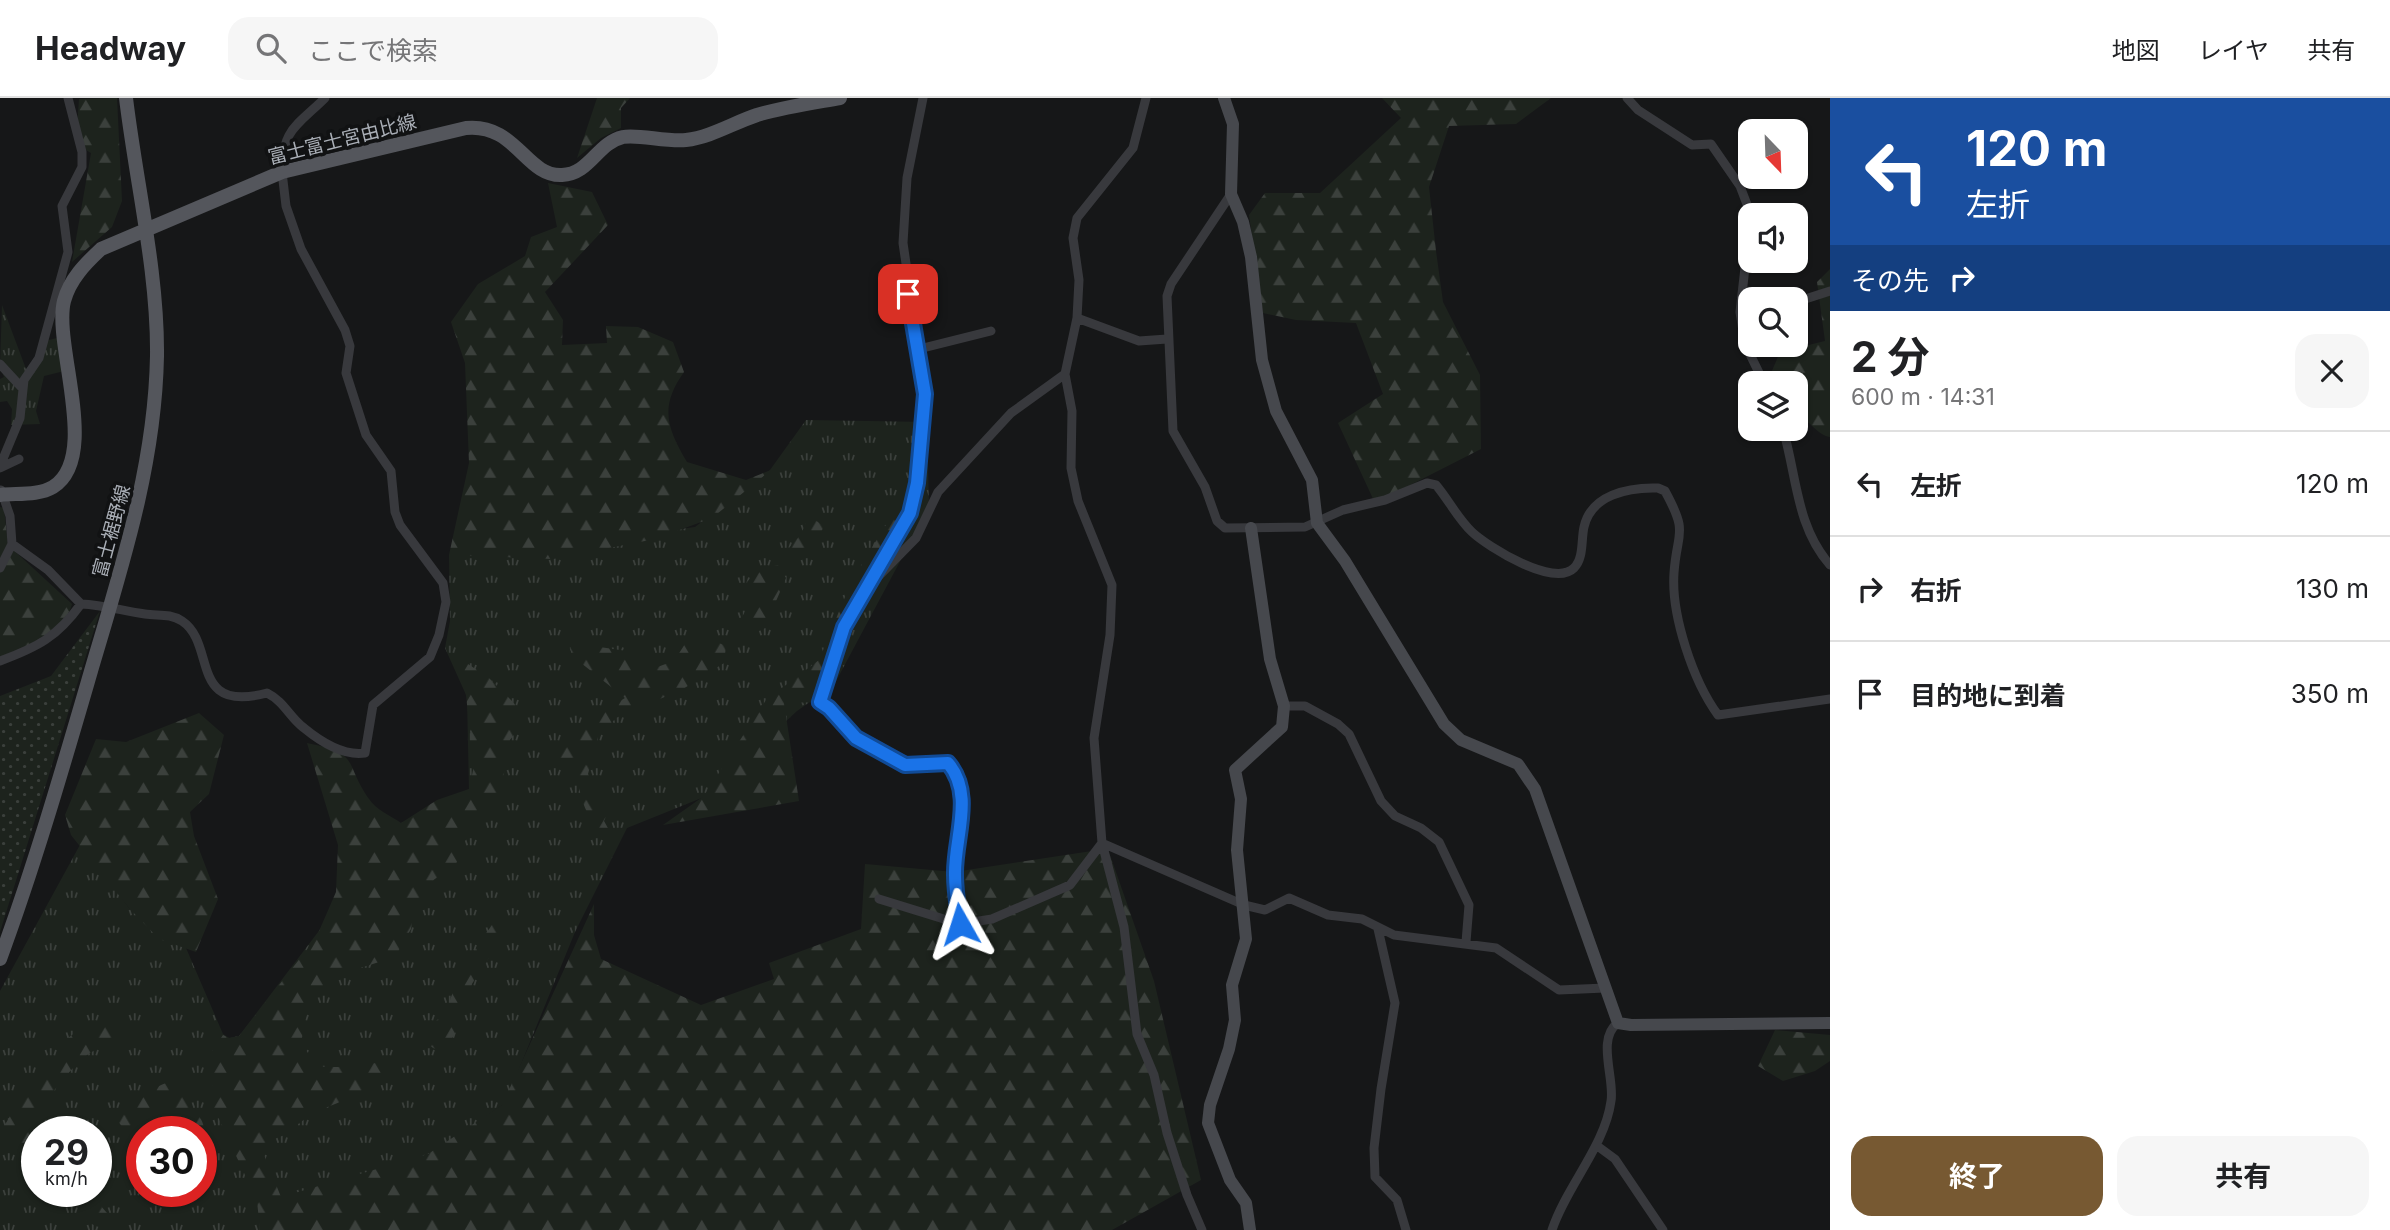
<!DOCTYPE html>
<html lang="ja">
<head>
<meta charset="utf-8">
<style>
	:root { --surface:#fff; --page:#f6f6f6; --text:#202124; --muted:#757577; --line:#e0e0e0; --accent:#775932 }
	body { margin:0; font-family:Inter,"Noto Sans JP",sans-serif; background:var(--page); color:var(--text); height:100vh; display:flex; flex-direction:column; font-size:26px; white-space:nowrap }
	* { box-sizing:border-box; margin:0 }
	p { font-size:23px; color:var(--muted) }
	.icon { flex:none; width:38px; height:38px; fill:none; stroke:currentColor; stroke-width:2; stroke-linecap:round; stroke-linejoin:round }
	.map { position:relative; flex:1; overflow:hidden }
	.panel { display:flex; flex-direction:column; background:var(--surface); width:560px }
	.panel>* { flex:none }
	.top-card { background:#1a4fa0; color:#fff; overflow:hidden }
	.needle { width:46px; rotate:157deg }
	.controls { position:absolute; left:1738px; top:21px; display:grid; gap:14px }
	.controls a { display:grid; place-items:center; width:70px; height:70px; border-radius:14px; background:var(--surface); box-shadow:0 2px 5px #0004; font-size:35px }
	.speed { position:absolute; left:21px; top:1018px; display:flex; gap:14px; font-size:35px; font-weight:700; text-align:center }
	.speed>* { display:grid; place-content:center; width:91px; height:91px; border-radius:50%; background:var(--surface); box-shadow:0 2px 5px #0004; line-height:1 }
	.speed small { font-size:18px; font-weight:400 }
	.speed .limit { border:10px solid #d22; background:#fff; color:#111 }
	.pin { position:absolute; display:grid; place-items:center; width:60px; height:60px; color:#fff; margin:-30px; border-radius:14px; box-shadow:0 4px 10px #0006 }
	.me { position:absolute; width:77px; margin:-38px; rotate:354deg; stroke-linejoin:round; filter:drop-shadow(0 0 5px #0008) }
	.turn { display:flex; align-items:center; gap:24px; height:147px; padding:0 21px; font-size:32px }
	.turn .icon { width:91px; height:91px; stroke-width:2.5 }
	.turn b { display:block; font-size:49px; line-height:60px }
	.then { display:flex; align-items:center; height:66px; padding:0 21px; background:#0003; gap:14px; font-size:26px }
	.round { display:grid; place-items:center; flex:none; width:74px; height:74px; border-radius:21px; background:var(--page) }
	.overview { display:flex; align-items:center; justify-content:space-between; height:119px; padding:0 21px }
	h1 { font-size:42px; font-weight:700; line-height:52px }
	.action { display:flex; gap:14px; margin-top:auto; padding:14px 21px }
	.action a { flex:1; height:80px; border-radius:21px; background:var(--accent); color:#fff; font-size:28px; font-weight:700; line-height:80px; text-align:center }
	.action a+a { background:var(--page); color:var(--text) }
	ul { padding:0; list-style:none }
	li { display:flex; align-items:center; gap:21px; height:105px; padding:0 21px; border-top:2px solid var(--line) }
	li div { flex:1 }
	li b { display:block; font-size:26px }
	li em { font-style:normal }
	header { display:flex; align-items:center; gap:42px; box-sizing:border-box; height:98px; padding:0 35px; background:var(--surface); border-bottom:2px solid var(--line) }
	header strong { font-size:33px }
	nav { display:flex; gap:38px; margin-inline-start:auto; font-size:24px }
	.search { width:490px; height:63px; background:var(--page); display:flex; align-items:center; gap:18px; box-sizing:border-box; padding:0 24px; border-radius:21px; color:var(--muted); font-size:26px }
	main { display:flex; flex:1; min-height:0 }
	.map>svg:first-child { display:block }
	.grass { fill:url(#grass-tufts); fill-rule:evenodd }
	.forest { fill:url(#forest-firs) }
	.park { fill:url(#park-dots) }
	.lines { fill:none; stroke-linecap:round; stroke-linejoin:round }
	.street { stroke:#38393d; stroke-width:9 }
	.secondary { stroke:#46484d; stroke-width:12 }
	.primary { stroke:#54565c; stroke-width:14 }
	.route-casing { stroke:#114b97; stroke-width:18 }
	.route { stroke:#1a73e8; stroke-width:12 }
	.labels { text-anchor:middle; stroke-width:7; stroke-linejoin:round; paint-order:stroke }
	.street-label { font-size:19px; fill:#aaafb7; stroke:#111213 }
</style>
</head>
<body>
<header>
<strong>Headway</strong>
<div class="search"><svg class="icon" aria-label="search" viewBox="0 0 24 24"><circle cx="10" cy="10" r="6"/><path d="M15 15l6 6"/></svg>ここで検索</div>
<nav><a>地図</a><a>レイヤ</a><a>共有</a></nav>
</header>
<main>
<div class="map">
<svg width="1830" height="1132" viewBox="0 0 1830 1132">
	<defs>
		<pattern id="grass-tufts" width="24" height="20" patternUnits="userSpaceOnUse" patternTransform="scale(1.75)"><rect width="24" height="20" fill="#1d231d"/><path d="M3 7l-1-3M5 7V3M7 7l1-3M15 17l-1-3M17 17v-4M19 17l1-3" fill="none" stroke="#3b403c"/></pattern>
		<pattern id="forest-firs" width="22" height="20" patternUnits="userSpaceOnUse" patternTransform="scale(1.75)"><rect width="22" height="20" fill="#1d231d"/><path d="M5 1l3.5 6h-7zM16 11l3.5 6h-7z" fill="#3b403c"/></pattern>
		<pattern id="park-dots" width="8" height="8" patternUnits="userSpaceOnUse" patternTransform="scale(1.75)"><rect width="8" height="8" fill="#1d231d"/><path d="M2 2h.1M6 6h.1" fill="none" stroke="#3b403c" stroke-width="1.8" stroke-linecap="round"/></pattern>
	</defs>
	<rect width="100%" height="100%" fill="#161718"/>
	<path class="grass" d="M2 207 26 271 37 258 41 244 57 240 64 273 44 278 36 313 40 326 11 327 12 311 7 303 0 304V281L4 279 0 268Z
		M806 322 927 324 929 409 834 587 797 613 704 699 627 730 575 834 505 1005 433 1055 284 1132H0V893L81 745 129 810 186 850 223 936 229 940 239 938 401 725 469 691 467 599 445 550 450 523 449 457 532 452 695 429 770 372ZM37 1034H96V1094H37ZM142 1034H201V1094H142Z"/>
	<path class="forest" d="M117 0 122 103 112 129 72 164 91 55 76 46 79 1Z
		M597 0H630L621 10V30L601 40 577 60Z
		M1382 0H1551L1516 26 1449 28 1429 89 1436 153 1443 204 1480 277 1481 351 1375 405 1338 325 1383 296 1356 225 1296 222 1263 215 1249 117 1265 95H1320L1401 20Z
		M548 85 592 94 608 127 545 194 563 222 562 247 607 245 606 228 638 229 673 244 684 274C659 309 667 330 687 364L746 382 771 372 712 420 655 441 553 461 449 457 469 365 465 265 451 224 478 186 525 158 531 139 557 129Z
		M1830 171V339C1817 337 1808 321 1796 315V285H1773L1769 280 1780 254 1825 243 1817 184Z
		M914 365 921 369 923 403 850 531 820 604 784 605 799 703 663 727 704 698 766 602 819 562 852 482 900 404Z
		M0 409 4 410 8 447 72 506C65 535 23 552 0 566Z
		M809 418 824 428 817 443 800 454 789 450 801 436Z
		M778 467 786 480 764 531 754 535 744 531 740 523 752 500 747 484 758 472Z
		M710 541 726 548 724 565 683 591 616 620 598 639 588 676 608 714 604 723 615 743 607 748C600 737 593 726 587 714 575 689 584 675 553 664L561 649 598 619 593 613 608 610 625 600 576 561 570 551 572 545 634 554 649 572 674 563 685 546Z
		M462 562 489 580 519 610 518 632 504 649 505 670 498 704 470 731 456 766 425 788 414 812 411 831 395 859 341 876 310 897 301 945 317 968C346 972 364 963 391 965L384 986 313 1015 282 1038 260 1047 281 1099 428 1056 502 1007 594 806V837L601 861 701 907 774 881 769 865 861 831 865 766 954 774 1092 753 1102 745 1110 757 1154 883 1201 1082 1112 1132H260L257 1103 213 1008 211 955 223 937 229 940 239 938 316 840 336 794 338 747 307 645C362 656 343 664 369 701 375 711 391 718 401 725L437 702 469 691 474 668Z
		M199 615 224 637 209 696 190 714 194 738 218 801 196 854 159 841 129 810 71 737 65 717 96 641 126 644Z
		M499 819C506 848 476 873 466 898 460 912 461 931 449 944 446 947 439 949 435 951L425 945 422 934 447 914C451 889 481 838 499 819Z
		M107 925 136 928 135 936C120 945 105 945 90 955 76 964 50 995 43 1010 37 1022 38 1034 31 1046L18 1048 3 1030C10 1019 16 1006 25 996 40 980 64 968 64 943L80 931 90 938 101 935Z
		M1775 932 1830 937V963L1815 973 1783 983 1758 968Z
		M180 981C185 988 184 994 188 1001 196 1022 203 1013 206 1041L201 1047V1034H187C153 998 158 1027 127 1035L117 1022C133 1003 156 985 180 981Z
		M77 1094H96L100 1107 107 1115V1130C87 1130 75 1113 77 1094Z"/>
	<path class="park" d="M100 513 0 834V598L51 578Z"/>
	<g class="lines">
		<path class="street" d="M1146 0 1133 50 1077 120 1073 140 1079 182 1077 220 1065 276 1072 313 1071 370 1078 403 1112 487 1110 537 1094 640 1102 745 1124 829 1137 936 1154 977 1167 1035 1187 1097 1202 1132
			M1627 0 1638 12 1692 47 1711 46 1740 88 1751 117
			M284 74C279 33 299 26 325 0
			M1231 96 1171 186 1167 198 1173 333 1205 389 1217 423 1225 430 1305 429 1343 412 1385 402 1427 385 1436 387C1448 401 1458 421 1472 434 1488 449 1554 490 1574 470 1584 460 1581 442 1584 429 1591 397 1628 389 1658 390L1665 393C1689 437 1677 432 1674 475 1671 517 1693 583 1718 617L1830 601
			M1750 125 1740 214 1745 246 1764 285
			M1796 204 1830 193
			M1077 220 1139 243 1167 241
			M919 251 991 233
			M0 266 23 291
			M1783 331C1797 379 1796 428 1830 467
			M0 368 20 320 24 282 39 260 68 154 62 108 82 69V54L68 0
			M0 370 19 361
			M1 392 10 418 12 446 48 472 81 506C104 507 123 513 145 516 158 518 170 515 182 523 217 546 188 616 267 595 285 604 289 619 304 630 321 644 344 658 365 655L373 607 430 559 439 537 446 504 443 485 400 427 395 414 391 373 366 337 346 275 350 248 345 232 301 151 286 108 282 74
			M0 470 12 446
			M872 480 910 415 917 385 925 296 903 145 907 80 923 0
			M0 563C38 549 57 539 81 506
			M1284 608H1305L1338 626 1349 636 1381 703 1395 718 1421 730 1439 744 1469 807 1466 844
			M1102 745 1244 807 1265 812 1289 800 1328 817 1362 821 1394 837 1496 850 1559 892 1605 890
			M879 801 960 826 992 821 1070 787 1102 745
			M960 826C958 810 955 793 955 777 954 740 975 697 948 665L905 667 856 640 829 609 820 604 844 529 866 491 916 440 938 394 1011 315 1065 276
			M1378 831 1395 905 1381 991 1374 1050 1375 1079 1397 1102 1406 1132
			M1596 1047 1615 1061 1663 1132
			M1552 1132C1566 1089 1605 1048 1611 1003 1615 981 1596 940 1618 925"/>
		<path class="secondary" d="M1224 0 1233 26 1231 96 1243 124 1251 159 1262 262 1276 313 1312 382 1317 425 1345 463 1444 626 1461 642 1518 666 1535 691 1618 925 1631 927 1830 925
			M1250 1132 1246 1105 1230 1082 1208 1025 1210 1007 1229 951 1235 922 1232 887 1246 841 1237 752 1241 701 1235 672 1282 629 1284 608 1270 561 1251 430"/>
		<path class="primary" d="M0 397C16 395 38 398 53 389 101 359 53 247 64 203 70 181 85 166 101 151L282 74 466 30C516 25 526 79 562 77 590 76 597 45 623 39 638 36 666 44 686 42 711 39 733 25 757 17 784 9 812 5 840 0
			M0 861C35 766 63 669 91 573 122 468 155 367 157 258 158 174 136 84 126 0"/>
	</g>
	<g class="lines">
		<g class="route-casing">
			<path id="route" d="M908 196 925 296 917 385 910 415 844 529 820 604 829 610 856 640 905 667 948 665C975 697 954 740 955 777 955 793 958 810 960 826"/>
		</g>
		<use href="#route" class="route"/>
	</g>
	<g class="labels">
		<g class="street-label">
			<text transform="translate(342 41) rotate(-14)" y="7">富士富士宮由比線</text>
			<text transform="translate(111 433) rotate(-75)" y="7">富士裾野線</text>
		</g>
	</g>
</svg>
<div class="controls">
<a><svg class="needle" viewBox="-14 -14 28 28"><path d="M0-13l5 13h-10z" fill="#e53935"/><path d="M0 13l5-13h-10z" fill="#757577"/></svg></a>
<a><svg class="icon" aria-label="sound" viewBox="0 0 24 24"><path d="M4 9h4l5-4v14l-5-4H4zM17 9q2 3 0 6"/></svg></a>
<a><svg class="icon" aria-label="search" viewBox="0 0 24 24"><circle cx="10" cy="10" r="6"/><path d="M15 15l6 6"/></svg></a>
<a><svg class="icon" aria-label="layers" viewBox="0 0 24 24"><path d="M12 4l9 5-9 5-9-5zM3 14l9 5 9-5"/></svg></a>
</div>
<div class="speed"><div>29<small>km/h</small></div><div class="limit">30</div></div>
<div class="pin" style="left:908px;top:196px;background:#d93025"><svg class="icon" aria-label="arrive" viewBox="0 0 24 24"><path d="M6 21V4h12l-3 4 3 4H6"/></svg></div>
<svg class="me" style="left:960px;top:826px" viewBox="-20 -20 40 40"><path d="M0-17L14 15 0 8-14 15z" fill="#1a73e8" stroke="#fff" stroke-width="4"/></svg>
</div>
<section class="panel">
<div class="top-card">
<div class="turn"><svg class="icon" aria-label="left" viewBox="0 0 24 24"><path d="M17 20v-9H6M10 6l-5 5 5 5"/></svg><div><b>120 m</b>左折</div></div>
<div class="then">その先<svg class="icon" aria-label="right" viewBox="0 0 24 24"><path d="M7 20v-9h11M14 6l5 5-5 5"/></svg></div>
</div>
<div class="overview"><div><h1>2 分</h1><p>600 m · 14:31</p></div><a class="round"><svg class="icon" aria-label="close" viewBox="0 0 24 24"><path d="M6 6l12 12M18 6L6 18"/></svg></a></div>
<ul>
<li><svg class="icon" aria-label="left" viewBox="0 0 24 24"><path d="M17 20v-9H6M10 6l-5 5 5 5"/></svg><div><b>左折</b></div><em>120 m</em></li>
<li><svg class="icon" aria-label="right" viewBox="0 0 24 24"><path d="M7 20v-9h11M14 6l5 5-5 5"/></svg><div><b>右折</b></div><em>130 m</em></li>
<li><svg class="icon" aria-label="arrive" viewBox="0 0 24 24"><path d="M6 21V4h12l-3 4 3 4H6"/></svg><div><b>目的地に到着</b></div><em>350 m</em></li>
</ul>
<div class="action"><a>終了</a><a>共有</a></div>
</section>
</main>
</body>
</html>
